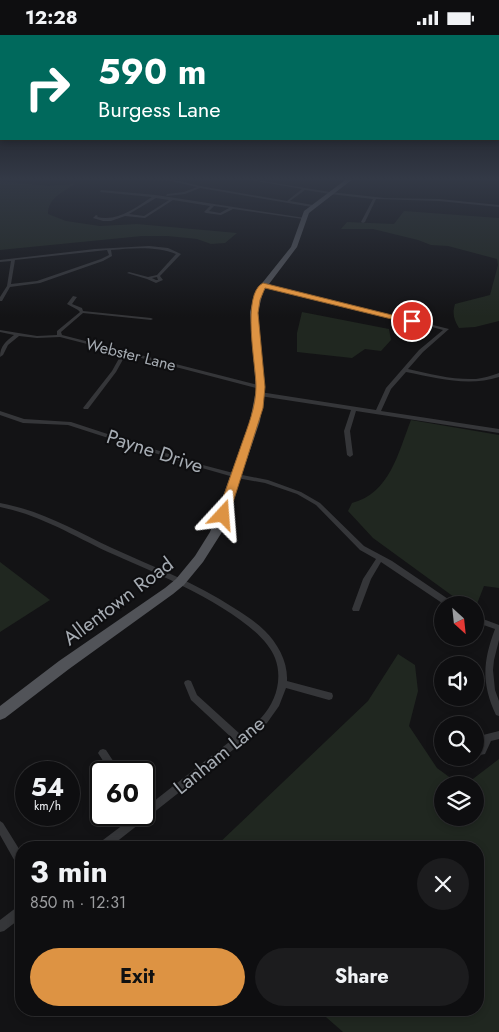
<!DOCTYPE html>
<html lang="en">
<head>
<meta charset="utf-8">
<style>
	:root { --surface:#0e0e10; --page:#1c1c1e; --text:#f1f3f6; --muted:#9b9c9f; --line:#2e2e30; --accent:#dd9343 }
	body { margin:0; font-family:Jost,sans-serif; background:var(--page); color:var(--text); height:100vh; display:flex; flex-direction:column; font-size:19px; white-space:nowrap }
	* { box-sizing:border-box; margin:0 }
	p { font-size:16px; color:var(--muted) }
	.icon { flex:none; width:28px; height:28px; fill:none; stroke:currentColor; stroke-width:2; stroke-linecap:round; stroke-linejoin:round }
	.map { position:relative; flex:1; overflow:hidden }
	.panel { position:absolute; left:15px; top:806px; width:469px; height:175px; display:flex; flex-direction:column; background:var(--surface); border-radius:20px; box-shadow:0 2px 8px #0003,0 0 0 1px var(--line) }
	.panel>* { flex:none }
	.hud { position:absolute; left:0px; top:0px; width:500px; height:105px; box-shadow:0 2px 8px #0003,0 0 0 1px var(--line); background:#00695c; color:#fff; overflow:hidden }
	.needle { width:32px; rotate:153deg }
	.controls { position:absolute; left:434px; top:561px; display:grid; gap:10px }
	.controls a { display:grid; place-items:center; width:50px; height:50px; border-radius:50%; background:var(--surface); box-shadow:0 2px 8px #0003,0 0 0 1px var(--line); font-size:25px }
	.speed { position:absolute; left:15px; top:726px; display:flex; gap:10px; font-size:25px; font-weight:700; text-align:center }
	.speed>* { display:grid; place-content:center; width:65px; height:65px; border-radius:50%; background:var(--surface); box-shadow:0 2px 8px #0003,0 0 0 1px var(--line); line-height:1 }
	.speed small { font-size:12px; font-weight:400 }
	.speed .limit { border:2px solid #111; border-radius:8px; background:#fff; color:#111 }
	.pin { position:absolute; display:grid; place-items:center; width:42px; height:42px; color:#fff; margin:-21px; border:2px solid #fff; border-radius:50%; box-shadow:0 1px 5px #0007 }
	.me { position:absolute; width:55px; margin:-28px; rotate:19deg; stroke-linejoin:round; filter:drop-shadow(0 0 4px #0008) }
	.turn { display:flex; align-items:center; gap:18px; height:105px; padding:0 15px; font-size:22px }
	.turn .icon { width:65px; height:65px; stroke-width:2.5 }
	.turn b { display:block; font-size:35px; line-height:42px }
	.round { display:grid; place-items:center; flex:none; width:52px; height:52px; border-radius:26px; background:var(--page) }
	.summary { display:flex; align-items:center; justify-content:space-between; height:85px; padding:0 15px }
	h1 { font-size:30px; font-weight:700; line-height:38px }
	.cta { display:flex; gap:10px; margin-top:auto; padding:10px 15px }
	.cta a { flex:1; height:58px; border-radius:30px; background:var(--accent); color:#111; font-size:20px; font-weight:700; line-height:58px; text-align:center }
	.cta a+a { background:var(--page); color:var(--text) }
	.status { display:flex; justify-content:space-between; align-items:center; height:35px; padding:0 25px; background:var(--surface); direction:ltr }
	.status svg { height:14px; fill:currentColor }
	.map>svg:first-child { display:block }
	.green { fill:#202720 }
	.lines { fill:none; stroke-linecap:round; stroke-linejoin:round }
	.minor { fill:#353639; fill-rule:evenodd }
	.primary { fill:#515358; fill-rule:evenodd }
	.route { fill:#dd9343; stroke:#90602c }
	.labels { text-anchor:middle; stroke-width:4; stroke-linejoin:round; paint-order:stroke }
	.far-street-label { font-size:16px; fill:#a6acb3; stroke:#0e0e10 }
	.street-label { font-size:20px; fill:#a6acb3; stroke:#0e0e10 }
</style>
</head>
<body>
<div class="status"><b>12:28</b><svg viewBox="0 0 49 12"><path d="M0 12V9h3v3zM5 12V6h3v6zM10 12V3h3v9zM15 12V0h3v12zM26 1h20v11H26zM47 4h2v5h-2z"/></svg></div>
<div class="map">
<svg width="499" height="997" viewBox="0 0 499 997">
	<rect width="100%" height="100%" fill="#131315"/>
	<path class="green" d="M0 146 48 151 75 149C63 157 48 163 48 179L66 186 100 191 137 189 237 198 225 208 211 209 197 204 168 201H142L0 215Z
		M404 176 499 183V286L475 292 459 293C454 285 452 279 455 269L490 260 498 230 497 224 448 211 431 210 418 205 373 194H341L347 187 394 189Z
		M302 277 389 294 391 305 381 316 365 314 352 323 297 317V298Z
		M411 385 499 400V553L484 551 475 574V570H465L373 503 348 476 352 468C390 458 398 418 411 385Z
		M0 527 50 565 0 597Z
		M398 619 415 630 418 656 409 691 437 733 460 750H442V782H475V750H465L499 724V997H343L318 975H478V812H215L368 666Z"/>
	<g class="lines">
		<path class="minor" d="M82 143 171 144 200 151 287 166 302 154 239 143H244L330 157 385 163 439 164 499 170V172L439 166 376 164 365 187 363 188 361 187 373 164 330 159 305 155 290 166 313 170 312 172 200 153 185 159 166 161 167 159 184 157 197 152 171 146 84 144Z
			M101 155 156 160 305 183 303 184 233 174 221 180 206 178 204 177 210 171 173 165 145 183 125 181 111 186H103L93 183 96 180 98 181 97 182C118 187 135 173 152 162L100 157ZM156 163 169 165 144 181 129 179ZM214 171 229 173 220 178 209 176Z
			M149 211 168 213 181 219 160 241 163 245 156 248 147 244 127 238 129 237 148 242 157 240 176 219C157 211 132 213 111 215L112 221 103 226 40 248 10 252 2 266H0V262L7 251 11 226 0 227V225L95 214ZM107 215 109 220 101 224 37 246 11 249 15 225ZM157 242 158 245H156L152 243Z
			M261 249 412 285 414 286 412 287 261 251Z
			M73 261 77 262 72 269 82 273 83 276 151 283 153 284 151 285 83 278 61 297 62 300 262 351 263 352 260 354 126 319 116 337 88 374H84L83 373 112 336 122 318 60 302 37 303 19 301 8 310 3 320 0 322C0 311 6 306 14 300L0 297V295L37 301 57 300V296L80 277 78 275 67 269Z
			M421 287 449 294 423 317 408 334C430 339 453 345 476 344 484 343 491 341 499 338V342C468 352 437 343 406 337L391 354 381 376 499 394V398L356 376 350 396 353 420 350 422 347 420 344 396 351 375 260 361 257 359 260 357 376 375 386 353 419 315 443 295 421 289Z
			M0 376 24 384 71 387 199 429 237 439 268 445 301 457 320 468 364 511 392 526 454 568 455 570H445L381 527 371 544 359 576H353L352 574 363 544 376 524 360 515 316 470 297 459 265 448 237 443 195 431 68 390 23 388 0 380Z
			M0 468C43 476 74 495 112 513 154 532 196 548 234 573 245 580 256 587 265 596 278 609 288 627 287 646L332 658 333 661 332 664 329 665 286 653 279 671 267 688 110 812H98L99 808 136 780H144V774L233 704 191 665 184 648 185 646 188 645 191 646 197 660 240 699C247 694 254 689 261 683 276 667 283 644 275 623 258 579 151 536 108 517 72 500 40 480 0 472Z
			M475 581 499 590V605L494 625 493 635 495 655 499 666V681L496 680C481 648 483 626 495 594L475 587Z
			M499 696V704L491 706 485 719 475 721V713L479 712 481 709 475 710V702Z
			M103 714 106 715 121 738H111L98 718 100 715Z
			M0 786 3 788 21 817V831L17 830 0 800Z
			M21 871V883L4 896 0 897V885L17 872Z"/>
		<path class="primary" d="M348 143H354L309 178 297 212 263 257 258 277 264 355 260 386 222 497 203 527 184 550 173 559 69 634 5 683 0 685V671L59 626 165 553 176 544 195 521 210 497 250 386 256 355 250 277 255 257 291 212 304 176Z"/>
	</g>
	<linearGradient id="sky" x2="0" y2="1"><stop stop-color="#0a0a0c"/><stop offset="0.51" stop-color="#333946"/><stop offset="1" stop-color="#333946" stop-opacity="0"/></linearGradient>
	<rect width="499" height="282" fill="url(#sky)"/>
	<path class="route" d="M263 248 416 286 412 289 265 253 260 265 258 278 265 352 263 373 229 480 223 483 217 480C225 457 233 434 241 411 248 391 256 372 256 351 256 330 241 259 263 248Z"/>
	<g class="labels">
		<g class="far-street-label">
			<text transform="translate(131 319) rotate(14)" y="6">Webster Lane</text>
		</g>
		<g class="street-label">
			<text transform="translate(155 416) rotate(18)" y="7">Payne Drive</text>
			<text transform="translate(118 566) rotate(-37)" y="7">Allentown Road</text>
			<text transform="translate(219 720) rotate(-39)" y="7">Lanham Lane</text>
		</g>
	</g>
</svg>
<div class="controls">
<a><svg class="needle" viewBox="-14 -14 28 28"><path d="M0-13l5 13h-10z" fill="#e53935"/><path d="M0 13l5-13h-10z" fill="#9b9c9f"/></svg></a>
<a><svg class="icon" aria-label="sound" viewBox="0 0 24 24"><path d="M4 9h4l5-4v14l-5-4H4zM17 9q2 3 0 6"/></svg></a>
<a><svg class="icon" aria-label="search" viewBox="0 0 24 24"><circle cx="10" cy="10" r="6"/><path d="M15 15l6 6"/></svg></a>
<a><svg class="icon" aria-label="layers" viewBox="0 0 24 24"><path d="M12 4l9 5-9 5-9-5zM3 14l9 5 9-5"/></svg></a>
</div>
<div class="speed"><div>54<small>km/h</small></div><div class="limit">60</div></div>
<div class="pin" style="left:412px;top:286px;background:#d93025"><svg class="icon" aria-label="arrive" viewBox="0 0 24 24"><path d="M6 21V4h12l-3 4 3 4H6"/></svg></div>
<svg class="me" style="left:223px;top:480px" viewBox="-20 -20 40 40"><path d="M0-17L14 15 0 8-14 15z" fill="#dd9343" stroke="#fff" stroke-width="4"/></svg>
<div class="hud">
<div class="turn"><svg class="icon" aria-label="right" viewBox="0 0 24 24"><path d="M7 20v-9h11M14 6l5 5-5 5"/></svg><div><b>590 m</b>Burgess Lane</div></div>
</div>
<section class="panel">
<div class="summary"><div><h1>3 min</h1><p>850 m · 12:31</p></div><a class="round"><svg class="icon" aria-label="close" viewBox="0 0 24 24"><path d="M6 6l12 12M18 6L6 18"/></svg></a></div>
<div class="cta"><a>Exit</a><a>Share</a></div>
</section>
</div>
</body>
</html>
